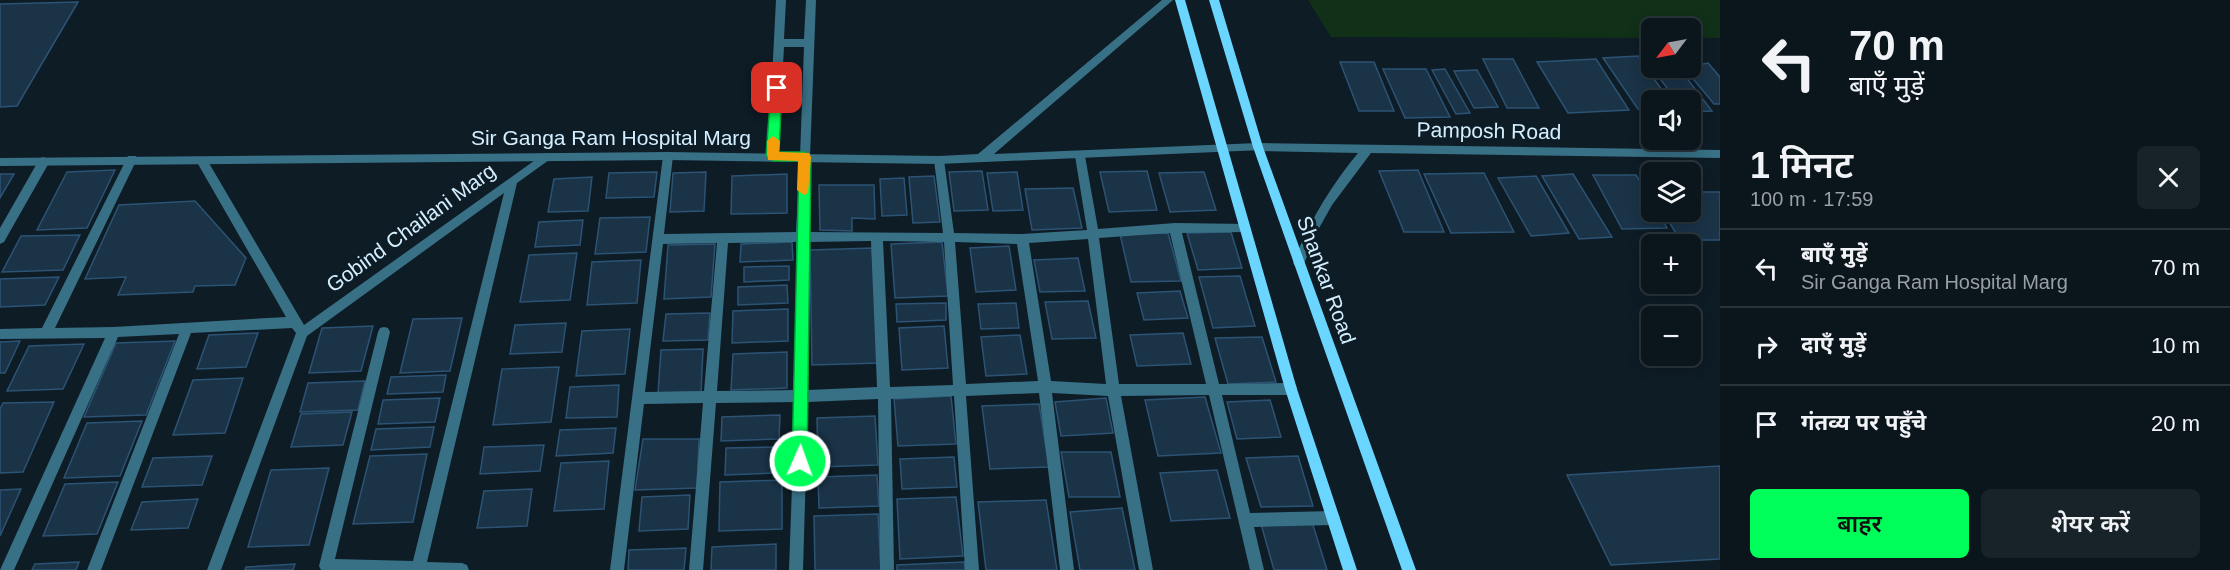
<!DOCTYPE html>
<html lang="hi">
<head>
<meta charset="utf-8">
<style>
	:root { --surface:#0a151c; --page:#182229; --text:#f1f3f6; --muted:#999fa3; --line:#2a343b; --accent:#00fe5a }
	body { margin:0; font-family:Arial,"Noto Sans Devanagari",sans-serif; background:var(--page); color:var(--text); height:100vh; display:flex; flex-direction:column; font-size:22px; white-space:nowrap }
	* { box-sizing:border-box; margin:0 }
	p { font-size:20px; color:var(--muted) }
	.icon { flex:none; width:33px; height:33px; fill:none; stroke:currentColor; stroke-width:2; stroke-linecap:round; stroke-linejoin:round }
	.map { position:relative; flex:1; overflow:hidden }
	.drawer { display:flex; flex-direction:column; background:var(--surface); width:510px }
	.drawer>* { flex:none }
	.banner { background:#0a151c; color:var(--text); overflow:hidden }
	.needle { width:39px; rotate:238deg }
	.controls { position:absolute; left:1641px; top:18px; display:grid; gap:12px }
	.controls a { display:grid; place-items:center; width:60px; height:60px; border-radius:9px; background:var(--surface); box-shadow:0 3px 15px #0003,0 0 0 2px var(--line); font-size:30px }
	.pin { position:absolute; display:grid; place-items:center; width:51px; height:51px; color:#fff; margin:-26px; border-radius:12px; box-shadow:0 3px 9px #0006 }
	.me { position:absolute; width:66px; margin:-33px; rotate:2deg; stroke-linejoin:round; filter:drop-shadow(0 0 4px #0008) }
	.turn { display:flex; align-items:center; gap:21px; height:126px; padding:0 30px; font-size:27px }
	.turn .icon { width:78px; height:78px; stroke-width:2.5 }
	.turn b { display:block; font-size:42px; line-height:51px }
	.round { display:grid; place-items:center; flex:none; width:63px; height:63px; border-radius:9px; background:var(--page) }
	.summary { display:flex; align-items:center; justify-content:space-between; height:102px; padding:0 30px }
	h1 { font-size:36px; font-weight:600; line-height:45px }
	.primary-button { display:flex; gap:12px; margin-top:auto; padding:12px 30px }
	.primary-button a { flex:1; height:69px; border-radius:9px; background:var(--accent); color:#111; font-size:24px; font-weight:600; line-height:69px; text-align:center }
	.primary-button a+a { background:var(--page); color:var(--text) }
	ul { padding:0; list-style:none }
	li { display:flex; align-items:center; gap:18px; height:78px; padding:0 30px; border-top:2px solid var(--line) }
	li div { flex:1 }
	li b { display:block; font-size:22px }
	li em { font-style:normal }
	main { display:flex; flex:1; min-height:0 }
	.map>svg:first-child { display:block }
	.green { fill:#113018 }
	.building { fill:#1a3347; stroke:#2c5374; stroke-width:1.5 }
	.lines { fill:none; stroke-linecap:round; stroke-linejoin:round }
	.service { fill:#387086; fill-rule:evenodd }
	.minor { fill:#387086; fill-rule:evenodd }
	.tertiary { fill:#387086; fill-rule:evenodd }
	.secondary { fill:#6ad6ff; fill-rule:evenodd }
	.route { fill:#00fe5a; stroke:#00a53a; stroke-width:1.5 }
	.slow { fill:#f59e0b }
	.labels { text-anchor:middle; stroke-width:6; stroke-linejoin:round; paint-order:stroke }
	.street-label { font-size:21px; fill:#d3efff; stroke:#0e1c26 }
</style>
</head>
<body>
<main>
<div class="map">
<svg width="1720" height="570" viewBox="0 0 1720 570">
	<rect width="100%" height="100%" fill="#0e1c26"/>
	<path class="green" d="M1308 0H1720V38H1691L1690 28H1652L1651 38 1331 37Z"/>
	<path class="building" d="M78 2 17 106 0 107V4Z
		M1638 56 1669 100H1652V109H1638L1603 58Z
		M1483 59H1513L1539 108H1507Z
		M1596 59 1629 110 1568 113 1537 62Z
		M1340 62H1374L1394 111H1359Z
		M1708 63 1720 77V104H1714L1684 68Z
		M1652 68H1679L1712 111 1690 112V100H1676Z
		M1383 69H1426L1450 117 1405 118Z
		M1445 69 1470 113 1456 114 1432 70Z
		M1477 70 1498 107 1474 108 1454 71Z
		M115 170 87 228 37 230 67 172Z
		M1418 170 1444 232H1404L1379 171Z
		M982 171 988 210 954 211 949 172Z
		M1147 171 1157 210 1109 212 1100 172Z
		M657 172 654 197 606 198 609 173Z
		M706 172 704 211 670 212 673 173Z
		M1017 172 1023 210 993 211 987 173Z
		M1204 172 1216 210 1170 212 1159 173Z
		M1484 173 1514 232 1451 233 1424 174Z
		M0 174H14L0 198Z
		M787 174V213L731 214 732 176Z
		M1573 174 1612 237 1579 239 1542 176Z
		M1593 175H1636L1652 201V212H1658L1667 228 1622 229Z
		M934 176 940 222 913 223 909 177Z
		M1536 176 1569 233 1531 236 1498 178Z
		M592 177 588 211 548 212 554 179Z
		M904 178 907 215 882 216 880 179Z
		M819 185H874L875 219 852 218V231L820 230Z
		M1073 188 1082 228 1032 230 1025 189Z
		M1690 192H1720V240H1680L1663 212H1690Z
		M195 201 246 258 235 285 195 286 193 292 118 295 126 277 85 279 119 205Z
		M650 217 646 252 595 254 600 218Z
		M583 220 580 245 535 247 539 222Z
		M1231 232 1242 268 1198 270 1187 233Z
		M1168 233 1181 281 1131 282 1120 234Z
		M80 235 63 270 2 272 21 236Z
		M792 242 793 260 740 262 741 244Z
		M942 242 948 296 895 298 891 244Z
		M715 244 711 297 664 299 668 245Z
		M1009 246 1016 290 976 292 970 248Z
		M872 248 879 363 812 365 810 250Z
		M577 253 570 300 520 302 529 255Z
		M1078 258 1085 291 1040 292 1034 260Z
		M641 260 637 303 587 305 592 262Z
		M789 266V280L744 282V267Z
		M1240 276 1255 326 1213 328 1199 277Z
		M59 277 45 305 0 307V279Z
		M787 285 788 303 738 305V287Z
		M1180 291 1188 318 1144 320 1137 293Z
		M1088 301 1096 338 1052 339 1045 302Z
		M946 303V320L897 322 896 304Z
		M1016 303 1019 328 981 329 978 304Z
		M788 309V341L732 343 733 311Z
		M710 313 708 340 663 341 666 314Z
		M462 318 450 371 400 373 413 319Z
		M566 323 562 352 510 354 515 325Z
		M373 326 361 371 309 373 322 328Z
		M944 326 948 368 902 370 899 328Z
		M630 329 625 374 576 376 582 331Z
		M258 333 246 367 197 369 209 335Z
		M1183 333 1191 364 1137 366 1130 335Z
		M1020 335 1027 374 986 376 981 337Z
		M1262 337 1276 382 1228 384 1215 338Z
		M20 341 5 373H0V342Z
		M175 341 146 415 84 417 116 343Z
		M84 344 63 389 7 391 29 346Z
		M703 349 701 392 658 393 661 350Z
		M787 352V388L731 390 733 354Z
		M559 367 551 422 493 425 502 369Z
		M446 375 443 392 387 394 391 377Z
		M243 378 225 433 173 435 193 380Z
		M365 381 358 410 300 412 308 383Z
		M619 385 617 417 566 418 570 387Z
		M951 396 956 444 898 446 894 399Z
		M1205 397 1221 453 1158 456 1145 400Z
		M440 398 435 422 378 424 383 400Z
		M1106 398 1113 433 1061 436 1055 402Z
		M1270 400 1281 437 1237 439 1227 402Z
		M54 402 23 472 0 473V409L3 403Z
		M1039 404 1049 467 990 469 982 406Z
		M352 412 343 445 291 447 301 414Z
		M780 415 779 439 721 441 722 417Z
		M875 416 878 465 818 467 817 418Z
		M142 421 120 476 64 478 87 423Z
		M434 427 430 447 371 450 376 429Z
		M616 428 613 453 556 456 560 430Z
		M643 439H699L697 488 635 490Z
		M544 445 540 471 480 474 484 447Z
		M776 447V473L725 475 726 448Z
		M1061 452H1111L1120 497H1069Z
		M427 454 413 522 353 524 370 456Z
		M212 456 202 485 142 487 153 458Z
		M1298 456 1313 506 1261 507 1246 458Z
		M954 457 957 487 902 489 900 459Z
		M609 461 604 509 554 511 561 463Z
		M1720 466V559L1611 565 1567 475Z
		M329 468 309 545 248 547 271 470Z
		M1217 470 1230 518 1171 521 1160 473Z
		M877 475 879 506 819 508 818 477Z
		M782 480V529L719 531 720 482Z
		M118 482 97 534 43 536 65 484Z
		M21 489 0 536V490Z
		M532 489 527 526 477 528 484 491Z
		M690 495 688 529 639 531 642 497Z
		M956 497 963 556 900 559 897 499Z
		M198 499 188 528 131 530 142 502Z
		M1046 500 1057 570H986L978 502Z
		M1122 508 1135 570H1080L1070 512Z
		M878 514 881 570H815L814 516Z
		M1312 522 1327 570H1274L1261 524Z
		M776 544V570H711L712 547Z
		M686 548 684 570H628L629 550Z
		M79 562 76 570H32L35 564Z
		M964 562 965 570H897V565Z
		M295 564 293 570H245L246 567Z"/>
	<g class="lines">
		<path class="service" d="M776 0H786L784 39H804L806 0H816L810 157 805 161 800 157 804 47H784L778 156 773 160 768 156Z"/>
		<path class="minor" d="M1258 143 1720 150V158L1371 153 1332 205 1318 230 1303 266H1295L1293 263C1309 222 1330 187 1358 153L1258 151 1253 147Z
			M668 152 673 156 664 234 796 232 800 157 805 153 810 157 808 232 943 233 934 160 939 156 944 160 954 233 1022 234 1087 230 1075 156 1080 152 1085 156 1098 229 1175 223 1248 224 1250 227 1248 230 1244 232 1182 233 1219 384 1291 383 1296 385 1297 389 1296 393 1291 395H1222L1250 513 1333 511 1338 513 1340 518 1338 523 1333 525 1254 527 1264 570H1250L1209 395 1121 396 1153 570H1139L1108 396 1052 393 1074 570H1060L1039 393 966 396 979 570H965L954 396 891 399 894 570H880L878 399 808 402 803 570H789L795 402 716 403 703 570H689L703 403 644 404 624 570H610L663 156ZM1170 233 1206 384H1119L1099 238ZM1088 239 1106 384 1051 381 1029 243ZM871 241 877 387 808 390V242ZM883 241 944 242 953 385 890 387ZM796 242V390L717 391 728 243ZM955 242 1017 244 1038 381 966 384ZM717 243 704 391 645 392 663 244Z
			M545 153 550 157 549 160 517 183 427 562 462 563 467 565 469 570H321L319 566 378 332 380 328 384 327 388 328 390 332 335 559 413 561 504 193 307 336 221 570H207L296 333 292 328 191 333 101 570H87L179 334 118 337 14 570H0L105 338 0 339V329L42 328 128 156H136L137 159 55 328 114 327 286 317 198 164 196 161 198 158H206L304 325Z
			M44 157 50 161 4 242 0 244V228L40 158Z"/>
		<path class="tertiary" d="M1162 0H1173L994 154 1258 143 1262 144 1263 147 1262 150 939 164 668 160 0 166V158L668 152 939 156 978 154Z"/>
		<path class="secondary" d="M1175 0H1185L1297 389 1357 570H1343L1285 389Z
			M1209 0H1219L1263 147 1416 570H1402L1253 147Z"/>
	</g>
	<path class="route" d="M777 84 782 88 779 152H805L811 157 807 461 805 466 800 468 794 466 792 461 799 161H773L766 156 771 88Z"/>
	<path class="slow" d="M773 136 780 141 779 152 809 153 811 157 808 193 804 195 797 190 798 161 768 160 767 141Z"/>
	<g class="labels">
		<g class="street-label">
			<text transform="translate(1489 131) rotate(1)" y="7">Pamposh Road</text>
			<text x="611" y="145">Sir Ganga Ram Hospital Marg</text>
			<text transform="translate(411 228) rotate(-36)" y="7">Gobind Chailani Marg</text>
			<text transform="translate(1326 280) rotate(70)" y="7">Shankar Road</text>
		</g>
	</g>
</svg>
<div class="controls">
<a><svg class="needle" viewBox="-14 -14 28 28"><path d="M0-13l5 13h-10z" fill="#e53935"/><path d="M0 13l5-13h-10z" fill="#999fa3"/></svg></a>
<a><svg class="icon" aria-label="sound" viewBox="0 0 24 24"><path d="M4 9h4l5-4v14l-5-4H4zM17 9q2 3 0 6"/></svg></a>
<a><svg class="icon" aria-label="layers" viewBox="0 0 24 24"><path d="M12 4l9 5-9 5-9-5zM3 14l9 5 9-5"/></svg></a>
<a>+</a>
<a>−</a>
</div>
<div class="pin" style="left:777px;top:88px;background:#d93025"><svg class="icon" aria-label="arrive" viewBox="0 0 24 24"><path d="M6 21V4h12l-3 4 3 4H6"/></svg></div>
<svg class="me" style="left:800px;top:461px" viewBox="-20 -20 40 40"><circle r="17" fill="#00fe5a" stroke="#fff" stroke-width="3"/><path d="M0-11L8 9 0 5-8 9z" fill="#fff"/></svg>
</div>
<section class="drawer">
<div class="banner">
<div class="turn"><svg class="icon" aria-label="left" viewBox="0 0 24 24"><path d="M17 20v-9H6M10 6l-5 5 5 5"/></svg><div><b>70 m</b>बाएँ मुड़ें</div></div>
</div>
<div class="summary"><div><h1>1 मिनट</h1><p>100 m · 17:59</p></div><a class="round"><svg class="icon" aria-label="close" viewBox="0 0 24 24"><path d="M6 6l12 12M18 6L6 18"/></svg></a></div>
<ul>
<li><svg class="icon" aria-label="left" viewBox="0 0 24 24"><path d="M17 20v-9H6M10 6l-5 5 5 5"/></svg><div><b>बाएँ मुड़ें</b><p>Sir Ganga Ram Hospital Marg</p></div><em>70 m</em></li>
<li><svg class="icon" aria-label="right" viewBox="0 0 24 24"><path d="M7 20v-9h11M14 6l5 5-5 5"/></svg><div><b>दाएँ मुड़ें</b></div><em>10 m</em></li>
<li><svg class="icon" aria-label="arrive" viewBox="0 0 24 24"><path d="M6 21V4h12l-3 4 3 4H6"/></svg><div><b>गंतव्य पर पहुँचे</b></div><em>20 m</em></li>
</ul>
<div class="primary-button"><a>बाहर</a><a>शेयर करें</a></div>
</section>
</main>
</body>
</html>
